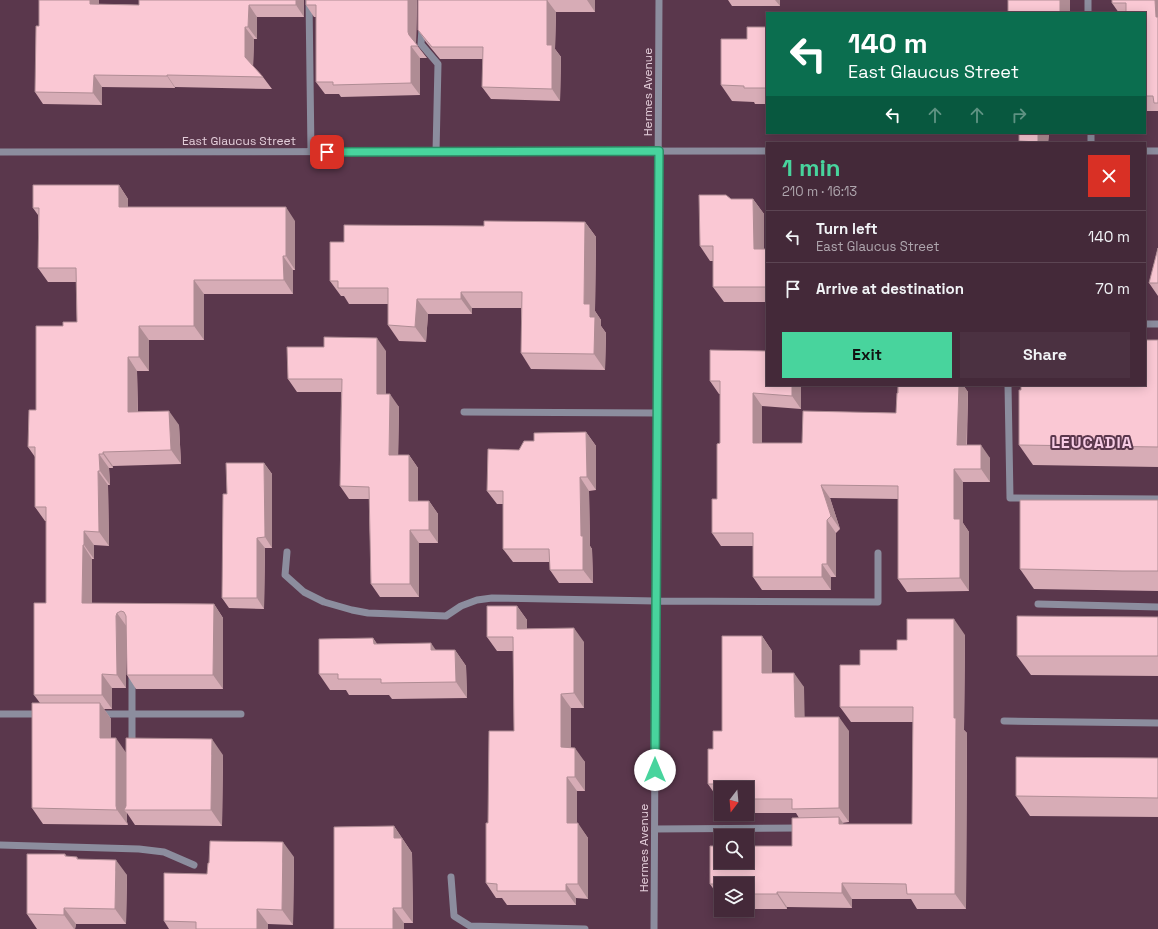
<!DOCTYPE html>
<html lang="en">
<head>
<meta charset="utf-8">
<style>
	:root { --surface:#442939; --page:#4b3141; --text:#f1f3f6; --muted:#afa6ae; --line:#5c4553; --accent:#48d49d }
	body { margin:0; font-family:"Space Grotesk",sans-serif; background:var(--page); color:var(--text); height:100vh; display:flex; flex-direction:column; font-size:15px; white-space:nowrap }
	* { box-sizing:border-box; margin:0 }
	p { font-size:13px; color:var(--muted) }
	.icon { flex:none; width:22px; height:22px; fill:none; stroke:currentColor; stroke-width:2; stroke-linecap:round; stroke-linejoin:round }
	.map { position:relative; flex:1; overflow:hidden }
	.sheet { position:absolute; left:766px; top:142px; width:380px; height:244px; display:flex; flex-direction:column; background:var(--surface); border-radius:0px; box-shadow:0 2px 10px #0003,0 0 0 1px var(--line) }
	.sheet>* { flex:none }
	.banner { position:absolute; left:766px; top:12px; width:380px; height:122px; border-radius:0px; box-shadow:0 2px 10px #0003,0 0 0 1px var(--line); background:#0b6e4f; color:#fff; overflow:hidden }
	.needle { width:26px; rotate:196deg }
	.buttons { position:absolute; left:714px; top:781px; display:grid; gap:8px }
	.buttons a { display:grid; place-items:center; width:40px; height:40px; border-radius:0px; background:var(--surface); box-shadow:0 2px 10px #0003,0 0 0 1px var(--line); font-size:20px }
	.pin { position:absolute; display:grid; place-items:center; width:34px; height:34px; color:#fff; margin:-17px; border-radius:8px; box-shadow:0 2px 6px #0006 }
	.me { position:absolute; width:44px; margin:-22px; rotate:0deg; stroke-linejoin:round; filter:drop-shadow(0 0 3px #0008) }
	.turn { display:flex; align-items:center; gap:14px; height:84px; padding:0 16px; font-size:18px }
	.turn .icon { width:52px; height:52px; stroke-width:2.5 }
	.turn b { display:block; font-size:28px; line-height:34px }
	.lanes { display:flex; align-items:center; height:38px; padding:0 16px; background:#0003; justify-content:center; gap:20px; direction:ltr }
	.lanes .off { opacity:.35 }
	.round { display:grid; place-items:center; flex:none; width:42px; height:42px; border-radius:0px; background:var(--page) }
	.overview { display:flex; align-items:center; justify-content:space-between; height:68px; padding:0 16px }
	h1 { font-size:24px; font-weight:700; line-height:30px; color:var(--accent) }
	.cta { display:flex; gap:8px; margin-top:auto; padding:8px 16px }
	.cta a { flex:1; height:46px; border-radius:0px; background:var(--accent); color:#111; font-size:16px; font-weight:700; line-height:46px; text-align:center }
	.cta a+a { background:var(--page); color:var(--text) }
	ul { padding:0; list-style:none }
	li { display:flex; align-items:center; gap:12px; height:52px; padding:0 16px; border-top:1px solid var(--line) }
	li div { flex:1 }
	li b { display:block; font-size:15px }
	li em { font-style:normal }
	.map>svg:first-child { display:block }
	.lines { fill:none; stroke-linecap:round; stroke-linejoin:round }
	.minor { stroke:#8c8d9e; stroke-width:7 }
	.wall { fill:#d7acb6 }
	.shaded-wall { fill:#af8c94 }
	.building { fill:#fac8d4; stroke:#af8c94 }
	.route-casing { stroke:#2f8a66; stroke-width:10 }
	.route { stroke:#48d49d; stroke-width:7 }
	.labels { text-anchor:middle; stroke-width:4; stroke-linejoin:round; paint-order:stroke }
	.street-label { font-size:12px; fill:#e4ceda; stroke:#5a374c }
	.district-label { font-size:16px; font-weight:bold; letter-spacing:1px; fill:#f7cce5; stroke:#5a374c }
</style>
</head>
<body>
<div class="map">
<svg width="1158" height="929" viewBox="0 0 1158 929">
	<rect width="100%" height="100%" fill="#5a374c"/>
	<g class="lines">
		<path class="minor" d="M309 0 311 152
			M1088 0V13
			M422 28 421 44 438 64 436 152
			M1091 133V143
			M1145 151H1158
			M0 152 767 151
			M1145 324H1158
			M1008 385 1010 498 1158 499
			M464 412 657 413
			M287 552 285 575 304 592 324 602 352 610 368 613 446 616 461 606 477 600 492 598 656 601 878 602V553
			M1038 604 1158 607
			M132 674V747
			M0 714H42
			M98 714H241
			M1004 721 1158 723
			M655 829 800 828
			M0 845 139 849 164 852 194 865
			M451 877 454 916 470 926 585 929
			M654 929 659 0"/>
	</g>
	<path class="wall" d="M39 0H99V4L139 5 304 0V17H257V39H254L253 66 263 77 272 89 175 87V88L102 87V105L43 104 35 92 39 26Z
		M306 0H417L416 44 427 58H420V95L341 97 339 94H325L316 82V17H314L306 5Z
		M418 0H595V12H556L555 49 561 57 560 101 491 99 482 87 483 59H440L426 42 418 30Z
		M728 0H780V6H732Z
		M1158 0V111H1145V13H1119L1112 3Z
		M767 27V104H755L754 102 732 101 721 85 747 39Z
		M1019 133H1049L1048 143H1020L1019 141Z
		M119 185 128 199V207L295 221V270H293V294H204V340H149V371H137L138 412 179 425 181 464 113 466V468H109L110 485H108L109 546 94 545V559H92V603L214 604 223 618V689H136L127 675 126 629V688H112V709H104L111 719V738L126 753 223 755 222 826 135 825 127 813V822L128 825 43 824 32 808 40 703 34 695 46 603V521H45L35 507V457L28 447 36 410 63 326 77 322 76 282H48L38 268V215L33 208Z
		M731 199H753L764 214V249H767V302H724L713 287V261H710L700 246Z
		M585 222 596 237 595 311 601 320V326L606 333 605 370 531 369 521 353V308H472V314H428L426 342 399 341 388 325V304H349L344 296H341L330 281 484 226Z
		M1158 248V296L1149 283Z
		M1158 340V467L1033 465 1019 445 1021 390Z
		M710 350 767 385H801V409L762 406V443H802L896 413 898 385H963L968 392 967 445 990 458V482H963V523L969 532V591L907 592 898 579V499L830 498 840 529 836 533V577H831V590H762L753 577V546H721L712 533 717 499 720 443V394H719L710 381Z
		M386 351V394L399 407 398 455H409L418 468V501H429L438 514V543H419V597H380L371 584 369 499H349L340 486 341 392H297L288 379Z
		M586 432 596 446V490L589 491 590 546 592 549 593 583H559L550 570V562H513L503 549V504H497L487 491 519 450 534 441Z
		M264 463 272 474V548H265L264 609 229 608 222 598 227 494Z
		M1158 500V591L1034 589 1020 569Z
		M517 606 527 620V629L584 642V708H571V748L585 762V791H577V823L588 838V899L576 898V905H507L502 898H496L486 883 488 823 514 731 513 651H497L487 637Z
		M1158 617V676L1031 675 1017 656Z
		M965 635 964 730 967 733 966 909H917L911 899H852V908L787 907V909H748L747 906V884H721V900L710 884 792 846 799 818 796 813H747V788H721V803L708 784 713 749 722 731 762 636 772 651V673L804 687V717L849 731V822L842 823 843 824H912L913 722H851L840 707 860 665 897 650 907 640Z
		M373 638 377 644 436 650H455L466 666 467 698 392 699 389 695H349L346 690H330L319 674Z
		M1158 758V817L1030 816 1016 796Z
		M394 826 412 853 413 923H404L334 929Z
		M65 854 67 857H77L78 859 127 875 126 924H76L75 929H37L27 914Z
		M294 857 293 925 268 924V929H169L164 921Z"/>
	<path class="shaded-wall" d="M90 0H99V16L90 4Z
		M296 0H304V17L296 5Z
		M408 0H417L416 44 417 47 409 35 408 32Z
		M547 0 556 12 555 49 561 57 560 101 552 89 547 45Z
		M587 0H595V12Z
		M775 0H780V6Z
		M1060 0H1070V13H1060Z
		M1155 0H1158V19L1156 17Z
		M249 5 257 17V39L248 27Z
		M245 27 254 39 253 69 245 57Z
		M411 46 420 58V95L411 83Z
		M94 75 102 87V105L93 93Z
		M167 75 175 87V88L167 76Z
		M1038 133H1049L1048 143H1039L1038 142Z
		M119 185 128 199V221L119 207Z
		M753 199 764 214V264L754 249Z
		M286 207 295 221V270L286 256Z
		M585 222 596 237 595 311 601 320V326L606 333 605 370 594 354 590 317 584 304Z
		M283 256 293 270V294L284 280Z
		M194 280 204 294V340L194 326Z
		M461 292 472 308V314L461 299Z
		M417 299 428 314 426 342 415 327Z
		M139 326 149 340V371L139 357Z
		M377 338 386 351V407L377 394Z
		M128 357 137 371 138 426 128 412Z
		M792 385H801V409L792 396Z
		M959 385H963L968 392 966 458 957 445Z
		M753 393 762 406V456L753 443Z
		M390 394 399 407 398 468 389 455Z
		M169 411 179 425 181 464 171 450Z
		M586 432 596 446V490L587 477Z
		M981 445 990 458V482L981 469Z
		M103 452 113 466V468L103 454Z
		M99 454 109 468 110 485 100 471Z
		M409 455 418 468V514L409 501Z
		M264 463 272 474V548L265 537Z
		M954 469 963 482V523L969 532V591L960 578 954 519Z
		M98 471 108 485 109 546 99 532Z
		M580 477 589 491 590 546 592 549 593 583 583 570 581 536Z
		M821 485 830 498 840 529 831 516Z
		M429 501 438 514V543L429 530Z
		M827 520 836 533V577L827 564Z
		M410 530 419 543V597L410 584Z
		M84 531 94 545V559L84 545Z
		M257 538 265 548 264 609 257 598Z
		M83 545 92 559V617L82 603Z
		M822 564 831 577V590L822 577Z
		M214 604 223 618V689L213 675Z
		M517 606 527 620V643L517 629Z
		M117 613 127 627 126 630V688L117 675 116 616Z
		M954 619 965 635 964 730 967 733 966 909 955 894 954 718Z
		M574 628 584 642V708L574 693Z
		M762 636 772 651V687L762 673Z
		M373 638 384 654 374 644Z
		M431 643 442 659 431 650Z
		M455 650 466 666 467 698 456 682Z
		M794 673 804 687 805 731 795 717Z
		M102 674 112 688V709L102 695Z
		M561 694 571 708V762L561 747Z
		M100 703 111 719V754L100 738Z
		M839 717 849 731V822L839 808Z
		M116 738 127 754V810H124L127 813V822L128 825 117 810 116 806Z
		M212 739 223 755 222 826 211 810Z
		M575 748 585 762V791L575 777Z
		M567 777 577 791V838L567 823Z
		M839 817 849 832 839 824Z
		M578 823 588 838V899L578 884Z
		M394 826 412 853 413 923 402 908 394 838Z
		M283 842 294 857 293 925 282 910Z
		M116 860 127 875 126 924 115 909Z
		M842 883 852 899V908L842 893Z
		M566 884 576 898V905L566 891Z
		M777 892 787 907V909L777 894Z
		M64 908 76 924 75 929H74L64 915Z
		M393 908 404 923V929H393Z
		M257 909 268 924V929H257Z"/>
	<path class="building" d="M39 0H90V4L139 5V0H296V5H249L248 27H245V57L263 77 167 75V76L94 75 93 93 35 92 36 26H39Z
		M306 0H408V32L409 35 418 46H411V83L333 85V82H316V5H306Z
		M418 0H547V45H552V89L482 87 483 47H432L418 30Z
		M1008 0H1060V13H1008Z
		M1112 0H1155L1156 17H1158V103H1154L1153 96H1145V13H1126V3H1112Z
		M747 27H767V88H744V86L721 85V39H747Z
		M1019 133H1038V142L1019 141Z
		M33 185H119V207H286V256H283L284 280H194V326H139V357H128V412L169 411 171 450 103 452V454H99L100 471H98L99 532 84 531V545H83L82 603 214 604 213 675H127L126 616 124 612 121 611 117 613 116 616 117 675 102 674V695H34V603H46V507H35V447H28L29 410H36V326H63V322H77L76 268H38L39 208H33Z
		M699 195H726L731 199H753L754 249H767V287H713V246H700Z
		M484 221 585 222 584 304H590V317H595L594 354 521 353 522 292H461V299H417L415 327 388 325V288H338V281H330V242H344V225L484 226Z
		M1158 248V283H1149Z
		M324 337 377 338V394H390L389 455H409V501H429V530H410V584H371L369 487 340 486 342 379H288L287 347H324Z
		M1145 340H1158V447L1019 445V390H1021V385H1145Z
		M710 350 767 351V385H792V396L753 393V443H802L803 411 896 413 897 393H898V385H959L957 445H981V469H954V519H960V578L898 579V486L821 485 831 516 827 520V564H822V577H753V533H712V499H717V444L720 443V381H710Z
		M586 432 587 477H580L581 536H583V570H550L549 549H503V491H487L488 449 519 450 524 441H534V433Z
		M226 463H264L265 537 257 538V598H222L223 494H227Z
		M1020 500H1158V571H1122L1020 569Z
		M487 606H517V629L574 628V693L561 694V747L575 748V777H567V823H578V884H566V891H497V884L486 883V823H488L489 731H514L513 637H487Z
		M1017 616 1158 617V656H1017Z
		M907 619H954V718H956L955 894H907L906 884 842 883V893L777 892V894H747V884H710V846H721V862H747V846H792V818L839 817V824H912L913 707H840V665H860V650H897V640H907Z
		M722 636H762V673H794L795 717H839V808L792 809V799H747V788H721V799H718V784H708V749H713V731H722Z
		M373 638 374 644 431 643V650H455L456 682 381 683V679H338V674H319V639Z
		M32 703H100V738H116V806L117 810 32 808Z
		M126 738 212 739 211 810H124L126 806Z
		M1016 757 1158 758V798L1016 796Z
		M394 826V838H402V908H393V929H334V827Z
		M210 841 283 842 282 910 257 909V929H196V922L164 921V873L207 874 208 863H209Z
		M27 854H65V856L77 857V859L116 860 115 909 64 908V915L27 914Z"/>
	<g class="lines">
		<g class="route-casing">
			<path id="route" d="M327 152 659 151 655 770"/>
		</g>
		<use href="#route" class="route"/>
	</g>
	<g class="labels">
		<g class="street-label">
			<text transform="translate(648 92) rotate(-90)" y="4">Hermes Avenue</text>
			<text x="239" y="145">East Glaucus Street</text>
			<text transform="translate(644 848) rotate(-90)" y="4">Hermes Avenue</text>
		</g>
		<g class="district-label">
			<text x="1092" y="448">LEUCADIA</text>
		</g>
	</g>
</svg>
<div class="buttons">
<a><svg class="needle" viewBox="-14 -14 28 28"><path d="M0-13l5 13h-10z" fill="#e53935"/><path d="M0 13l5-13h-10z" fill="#afa6ae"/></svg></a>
<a><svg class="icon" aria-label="search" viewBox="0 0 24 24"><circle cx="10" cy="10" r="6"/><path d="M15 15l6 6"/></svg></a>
<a><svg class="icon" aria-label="layers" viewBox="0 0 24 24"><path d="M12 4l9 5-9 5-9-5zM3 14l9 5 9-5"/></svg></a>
</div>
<div class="pin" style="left:327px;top:152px;background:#d93025"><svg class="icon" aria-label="arrive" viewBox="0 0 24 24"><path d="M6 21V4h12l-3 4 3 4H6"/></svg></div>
<svg class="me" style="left:655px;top:770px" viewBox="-20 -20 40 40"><circle r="19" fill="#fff"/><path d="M0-13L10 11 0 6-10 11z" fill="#48d49d"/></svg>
<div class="banner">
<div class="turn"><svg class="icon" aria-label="left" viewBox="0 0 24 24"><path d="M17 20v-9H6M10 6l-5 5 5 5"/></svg><div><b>140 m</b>East Glaucus Street</div></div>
<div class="lanes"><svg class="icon" aria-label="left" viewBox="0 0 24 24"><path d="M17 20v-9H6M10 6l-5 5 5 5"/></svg><svg class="icon off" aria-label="ahead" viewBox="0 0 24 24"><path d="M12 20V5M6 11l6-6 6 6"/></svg><svg class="icon off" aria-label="ahead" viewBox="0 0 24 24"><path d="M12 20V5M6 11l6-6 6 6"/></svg><svg class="icon off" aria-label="right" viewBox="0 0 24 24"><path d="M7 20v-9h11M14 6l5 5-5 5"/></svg></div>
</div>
<section class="sheet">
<div class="overview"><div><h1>1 min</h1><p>210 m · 16:13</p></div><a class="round" style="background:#d93025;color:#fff"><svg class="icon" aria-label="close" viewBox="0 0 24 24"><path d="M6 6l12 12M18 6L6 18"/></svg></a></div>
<ul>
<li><svg class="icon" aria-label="left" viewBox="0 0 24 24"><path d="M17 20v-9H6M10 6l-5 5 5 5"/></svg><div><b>Turn left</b><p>East Glaucus Street</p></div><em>140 m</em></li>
<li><svg class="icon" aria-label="arrive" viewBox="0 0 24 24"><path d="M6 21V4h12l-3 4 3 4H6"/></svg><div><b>Arrive at destination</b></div><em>70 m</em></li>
</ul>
<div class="cta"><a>Exit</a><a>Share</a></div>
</section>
</div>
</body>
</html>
